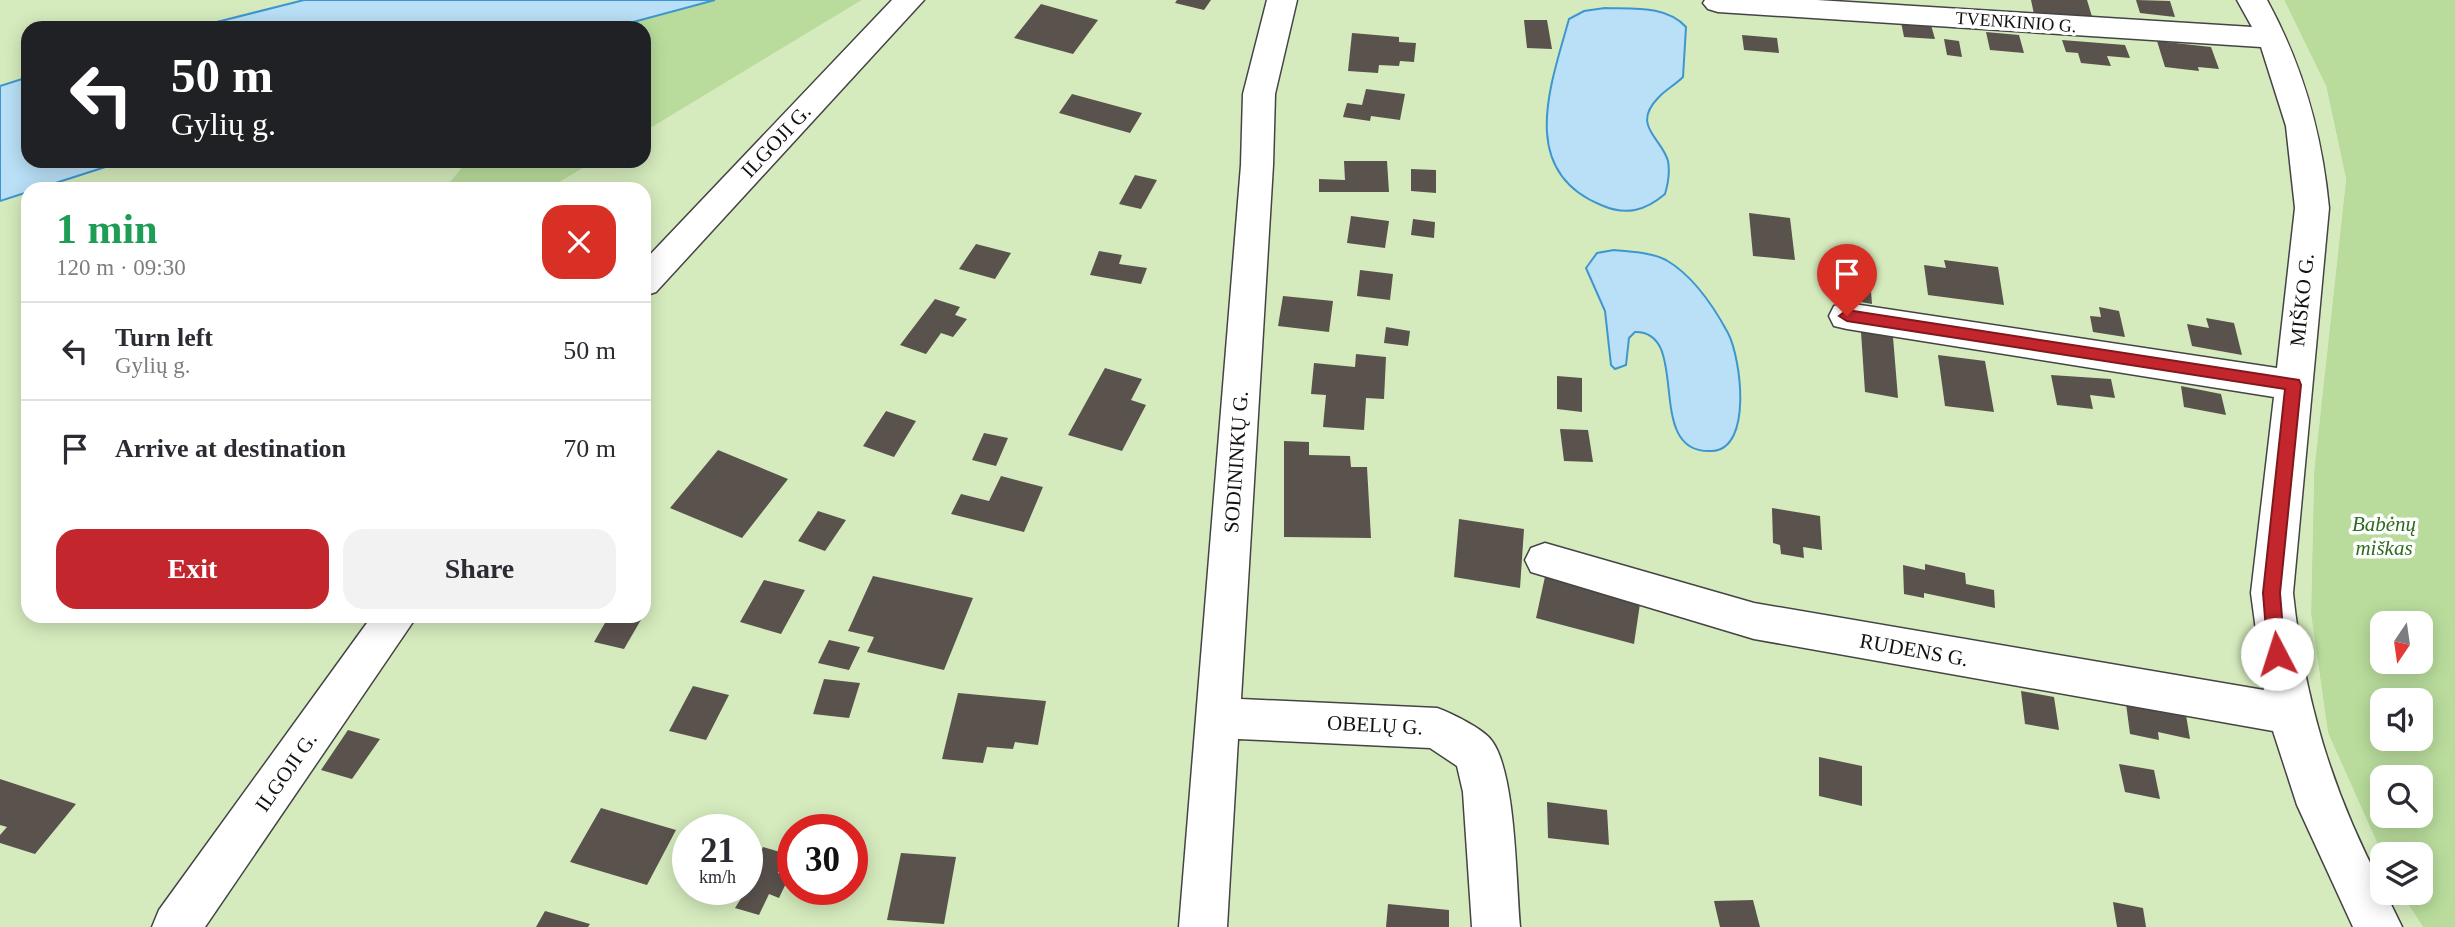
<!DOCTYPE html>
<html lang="en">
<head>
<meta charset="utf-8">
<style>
	:root { --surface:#fff; --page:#f2f2f3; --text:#2b2b33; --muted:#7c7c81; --line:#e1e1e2; --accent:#c4262e }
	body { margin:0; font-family:Georgia,serif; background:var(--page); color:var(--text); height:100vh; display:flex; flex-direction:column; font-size:26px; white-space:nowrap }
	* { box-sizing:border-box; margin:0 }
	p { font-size:23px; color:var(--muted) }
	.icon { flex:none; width:38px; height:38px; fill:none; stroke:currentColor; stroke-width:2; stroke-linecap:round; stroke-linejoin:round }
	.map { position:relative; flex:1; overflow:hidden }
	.sheet { position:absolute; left:21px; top:182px; width:630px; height:441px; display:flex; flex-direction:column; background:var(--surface); border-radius:21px; box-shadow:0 4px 18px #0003 }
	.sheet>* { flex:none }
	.top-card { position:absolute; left:21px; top:21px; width:630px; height:147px; border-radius:21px; box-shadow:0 4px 18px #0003; background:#202124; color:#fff; overflow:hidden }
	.needle { width:46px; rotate:193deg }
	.fabs { position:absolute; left:2370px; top:611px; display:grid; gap:14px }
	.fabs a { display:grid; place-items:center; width:63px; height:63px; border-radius:14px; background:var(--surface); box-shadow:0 4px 18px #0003; font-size:35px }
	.speed { position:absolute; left:672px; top:814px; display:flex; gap:14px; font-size:35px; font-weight:700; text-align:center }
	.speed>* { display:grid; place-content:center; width:91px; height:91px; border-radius:50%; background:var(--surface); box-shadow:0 4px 18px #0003; line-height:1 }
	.speed small { font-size:18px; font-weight:400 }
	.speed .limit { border:10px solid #d22; background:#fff; color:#111 }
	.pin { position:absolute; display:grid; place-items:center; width:60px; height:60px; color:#fff; margin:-72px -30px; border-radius:50% 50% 50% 0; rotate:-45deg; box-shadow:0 0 7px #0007 }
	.pin .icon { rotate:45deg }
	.me { position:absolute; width:77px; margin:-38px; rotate:355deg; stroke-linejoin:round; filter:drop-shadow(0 0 5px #0008) }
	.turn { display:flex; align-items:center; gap:24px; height:147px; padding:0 35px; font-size:32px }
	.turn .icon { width:91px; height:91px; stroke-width:2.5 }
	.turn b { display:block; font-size:49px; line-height:60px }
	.round { display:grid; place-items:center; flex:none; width:74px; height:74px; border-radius:21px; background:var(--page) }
	.headline { display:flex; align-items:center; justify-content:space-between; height:119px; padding:0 35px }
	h1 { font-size:42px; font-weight:600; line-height:52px; color:#1e9e55 }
	.button { display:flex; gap:14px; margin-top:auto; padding:14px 35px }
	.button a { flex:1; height:80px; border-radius:21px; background:var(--accent); color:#fff; font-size:28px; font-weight:600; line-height:80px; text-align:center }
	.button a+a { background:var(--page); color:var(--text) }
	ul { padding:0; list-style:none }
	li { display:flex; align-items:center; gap:21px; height:98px; padding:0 35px; border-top:2px solid var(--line) }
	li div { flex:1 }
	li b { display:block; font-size:26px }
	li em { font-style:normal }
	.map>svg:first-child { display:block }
	.green { fill:#d5ebbd; fill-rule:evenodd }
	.forest { fill:#b9dc9c; fill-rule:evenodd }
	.water { fill:#b9e0f7; stroke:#3f96cf; stroke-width:2 }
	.building { fill:#5a524d }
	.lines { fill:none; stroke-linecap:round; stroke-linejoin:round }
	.minor-casing { stroke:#444; stroke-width:3 }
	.minor { fill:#fff; fill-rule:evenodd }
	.route { fill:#c4262e; stroke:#7f191e; stroke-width:2 }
	.labels { text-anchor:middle; stroke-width:7; stroke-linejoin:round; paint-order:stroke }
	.far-street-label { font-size:18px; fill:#111; stroke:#fff }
	.street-label { font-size:21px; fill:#111; stroke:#fff }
	.park-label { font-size:21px; font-style:italic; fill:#2f6b1f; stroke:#fff }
</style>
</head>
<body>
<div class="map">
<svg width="2455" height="927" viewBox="0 0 2455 927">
	<rect width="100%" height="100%" fill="#fffdf5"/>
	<path class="green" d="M0 0H304L193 28H28V77L0 86Z
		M862 0H2284L2326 86 2346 179 2314 473 2311 614 2328 733 2382 854V892L2401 893 2423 927H0V201L28 192V616H644V189H548L595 161H644V132ZM688 830H747V889H688ZM793 830H852V889H793Z
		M124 161H467L444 189H37Z"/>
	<path class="forest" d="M715 0H862L644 132V28H611Z
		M2284 0H2455V927H2423L2401 893 2420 892V854H2382L2328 733 2311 614 2314 472 2346 179 2326 86ZM2382 623H2420V662H2382ZM2382 700H2420V738H2382ZM2382 777H2420V816H2382Z
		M467 161H595L548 189H444Z"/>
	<path class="water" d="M304 0H715L611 28H193Z
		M1605 8C1633 9 1666 5 1686 27L1683 77C1675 85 1665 90 1658 98 1631 126 1662 138 1668 161 1670 172 1668 184 1665 194 1645 211 1626 216 1601 205 1517 171 1551 84 1569 19L1584 11Z
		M28 77V161H124L37 189H28V192L0 201V86Z
		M1614 250C1631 252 1651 252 1666 260 1692 275 1714 307 1728 333 1741 358 1753 449 1712 451 1642 455 1693 331 1635 332L1629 338 1626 365 1615 369 1611 365 1605 311 1586 268 1597 253Z"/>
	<path class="building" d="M1177 0H1211L1204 10 1175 3Z
		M2031 0H2087L2093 20 2034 14Z
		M2136 0 2170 1 2175 17 2140 13Z
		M1041 4 1098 20 1073 54 1014 38Z
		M1524 20H1547L1552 49 1527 48Z
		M1901 22 1931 25 1935 39 1904 37Z
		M1986 32 2019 35 2024 53 1990 50Z
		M1352 33 1399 37V42L1416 43 1414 62 1400 61 1399 66 1379 65 1378 73 1348 71Z
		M1742 35 1777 38 1779 53 1744 50Z
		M1944 39 1959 41 1962 57 1947 55Z
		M2062 40 2125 45 2130 58 2107 56 2111 66 2081 63 2078 53 2066 52Z
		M2157 41 2211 47 2219 69 2198 67 2199 71 2165 67Z
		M1366 89 1405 94 1400 120 1371 116 1370 121 1343 117 1347 103 1362 105Z
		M1072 94 1142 113 1130 133 1059 113Z
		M1344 161H1387L1389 192H1319V179L1345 180Z
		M1411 169 1436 170V193L1411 191Z
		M1135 175 1157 180 1141 209 1119 204Z
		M1749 213 1790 218 1795 260 1753 256Z
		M1351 216 1389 221 1385 248 1347 243Z
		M1413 219 1435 222 1434 238 1411 235Z
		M976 244 1011 253 995 279 959 269Z
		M1099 251 1122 255 1119 264 1147 268 1141 284 1090 275Z
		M1822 259 1869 266 1872 304 1832 297 1831 277 1823 276Z
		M1944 260 1998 267 2004 305 1928 295 1924 265 1946 268Z
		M1360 270 1393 274 1390 300 1357 296Z
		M1283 296 1333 301 1329 332 1278 326Z
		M935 299 960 307 955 315 967 319 953 337 941 333 926 354 900 345Z
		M2099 307 2119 311 2125 337 2093 332 2090 316 2101 317Z
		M2206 318 2234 323 2242 355 2192 346 2187 324 2209 328Z
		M1386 327 1410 331 1408 346 1384 343Z
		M1861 332 1893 337 1898 398 1865 392Z
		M1356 354 1386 357 1384 399 1366 398 1364 430 1323 427 1326 395 1311 394 1314 363 1355 367Z
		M1938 355 1985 361 1994 412 1945 406Z
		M1105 368 1142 379 1131 400 1146 405 1122 451 1068 435Z
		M2051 375 2111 379 2115 398 2090 395 2093 409 2057 405Z
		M1557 376 1582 378V412L1557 409Z
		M2181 386 2221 394 2226 415 2184 407Z
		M886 411 916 421 894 457 863 446Z
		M1560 429 1588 430 1593 462 1564 461Z
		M984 433 1008 438 996 466 972 460Z
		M1284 441 1309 442V455L1350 456 1351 467H1367L1371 538 1284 537Z
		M718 450 788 479 742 538 670 508Z
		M1001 476 1043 487 1024 532 951 514 961 494 989 501Z
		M1772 508 1820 516 1822 550 1803 547 1804 558 1781 554 1780 545 1773 543Z
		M818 511 846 520 825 551 798 541Z
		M1459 519 1524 529 1520 588 1454 577Z
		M1925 564 1965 573 1966 584 1994 590 1995 608 1924 593V598L1904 594 1903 565 1925 570Z
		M1546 572 1641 597 1634 644 1536 618Z
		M873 576 973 598 944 670 867 652 874 637 848 631Z
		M764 580 805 590 781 634 740 622Z
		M609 616 642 618 624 649 594 642Z
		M829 640 860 647 849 670 818 663Z
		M824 679 860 683 849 718 813 714Z
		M693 686 729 695 706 740 669 731Z
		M2021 691 2054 697 2059 730 2025 724Z
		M958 693 1046 701 1038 745 1015 742 1013 749 987 747 983 763 942 759Z
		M2125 696 2185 709 2190 739 2158 732 2159 740 2130 734Z
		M348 730 380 739 352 779 321 770Z
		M1819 757 1862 766V806L1819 796Z
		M2119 764 2154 770 2160 799 2125 792Z
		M0 779 76 804 35 854 0 843V835L7 827 0 825Z
		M1547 802 1607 810 1609 845 1548 838Z
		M601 808 676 830 647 885 570 862Z
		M763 847 787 854 778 873 789 877 779 898 769 894 759 915 735 908 747 889V868L752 870Z
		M901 853 956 857 944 924 887 920Z
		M1753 900 1760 927H1720L1714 901Z
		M2113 902 2143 908 2146 927H2117Z
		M1388 904 1449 910V927H1386Z
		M545 911 590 924 588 927H536Z"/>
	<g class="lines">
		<g class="minor-casing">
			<path id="minor" d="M892 0H924L656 292 644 296V261Z
				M1267 0H1297L1275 94 1273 165 1241 699 1437 708C1451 713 1484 729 1492 741 1516 774 1516 883 1520 927H1472L1463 792 1457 766 1430 748 1238 739 1227 927H1179L1241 165 1243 94Z
				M1705 0H1817L2252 27 2237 0H2267C2303 66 2322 133 2329 208L2293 593C2304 698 2332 792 2382 886V892H2385L2402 927H2353L2297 805 2273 731 1754 639 1531 572 1525 560 1531 548 1545 543 1754 603 2264 690 2251 593 2274 397 1847 329 1834 326 1829 316 1834 306 1847 303 2277 368 2295 208 2286 126 2261 47 1718 12 1708 9 1703 3Z
				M372 616H417L205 927H152L159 910Z"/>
		</g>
		<use href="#minor" class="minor"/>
	</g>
	<path class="route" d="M1847 310 2299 380 2301 385 2280 593 2285 654 2283 660H2271L2268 654 2263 593 2285 389 1847 321 1839 316Z"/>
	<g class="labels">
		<g class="far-street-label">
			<text transform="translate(2016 22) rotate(4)" y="6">TVENKINIO G.</text>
		</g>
		<g class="street-label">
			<text transform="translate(776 141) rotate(-47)" y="7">ILGOJI G.</text>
			<text transform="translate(2302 300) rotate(-84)" y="7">MIŠKO G.</text>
			<text transform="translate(1236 462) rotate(-86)" y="7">SODININKŲ G.</text>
			<text transform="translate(1914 650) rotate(10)" y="7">RUDENS G.</text>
			<text transform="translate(1375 725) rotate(3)" y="7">OBELŲ G.</text>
			<text transform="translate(286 772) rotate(-55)" y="7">ILGOJI G.</text>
		</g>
		<g class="park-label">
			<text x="2384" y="531">Babėnų<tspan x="2384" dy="24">miškas</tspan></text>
		</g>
	</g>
</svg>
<div class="fabs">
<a><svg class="needle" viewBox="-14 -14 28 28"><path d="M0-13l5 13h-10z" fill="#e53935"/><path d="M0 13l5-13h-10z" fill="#7c7c81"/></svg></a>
<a><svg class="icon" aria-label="sound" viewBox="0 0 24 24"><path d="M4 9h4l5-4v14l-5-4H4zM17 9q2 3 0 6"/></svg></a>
<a><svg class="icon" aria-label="search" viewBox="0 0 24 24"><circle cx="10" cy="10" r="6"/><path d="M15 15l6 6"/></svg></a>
<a><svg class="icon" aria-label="layers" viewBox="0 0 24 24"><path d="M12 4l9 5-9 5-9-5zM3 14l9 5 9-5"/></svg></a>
</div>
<div class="speed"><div>21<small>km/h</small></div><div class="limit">30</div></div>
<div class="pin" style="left:1847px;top:316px;background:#d93025"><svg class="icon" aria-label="arrive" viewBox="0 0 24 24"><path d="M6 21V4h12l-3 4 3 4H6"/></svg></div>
<svg class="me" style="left:2277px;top:654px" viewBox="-20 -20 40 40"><circle r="19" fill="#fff"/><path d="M0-13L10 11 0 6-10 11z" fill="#c4262e"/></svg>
<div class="top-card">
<div class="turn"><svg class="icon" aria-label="left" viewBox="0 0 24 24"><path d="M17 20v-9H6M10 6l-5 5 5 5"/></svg><div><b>50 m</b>Gylių g.</div></div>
</div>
<section class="sheet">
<div class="headline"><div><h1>1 min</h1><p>120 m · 09:30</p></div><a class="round" style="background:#d93025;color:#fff"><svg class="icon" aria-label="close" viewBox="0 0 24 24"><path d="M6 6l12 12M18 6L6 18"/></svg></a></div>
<ul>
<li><svg class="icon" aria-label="left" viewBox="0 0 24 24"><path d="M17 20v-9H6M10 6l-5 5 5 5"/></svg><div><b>Turn left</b><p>Gylių g.</p></div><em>50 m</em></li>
<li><svg class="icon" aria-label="arrive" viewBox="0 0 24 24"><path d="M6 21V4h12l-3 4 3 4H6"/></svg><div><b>Arrive at destination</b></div><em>70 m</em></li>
</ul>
<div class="button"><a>Exit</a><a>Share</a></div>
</section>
</div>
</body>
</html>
